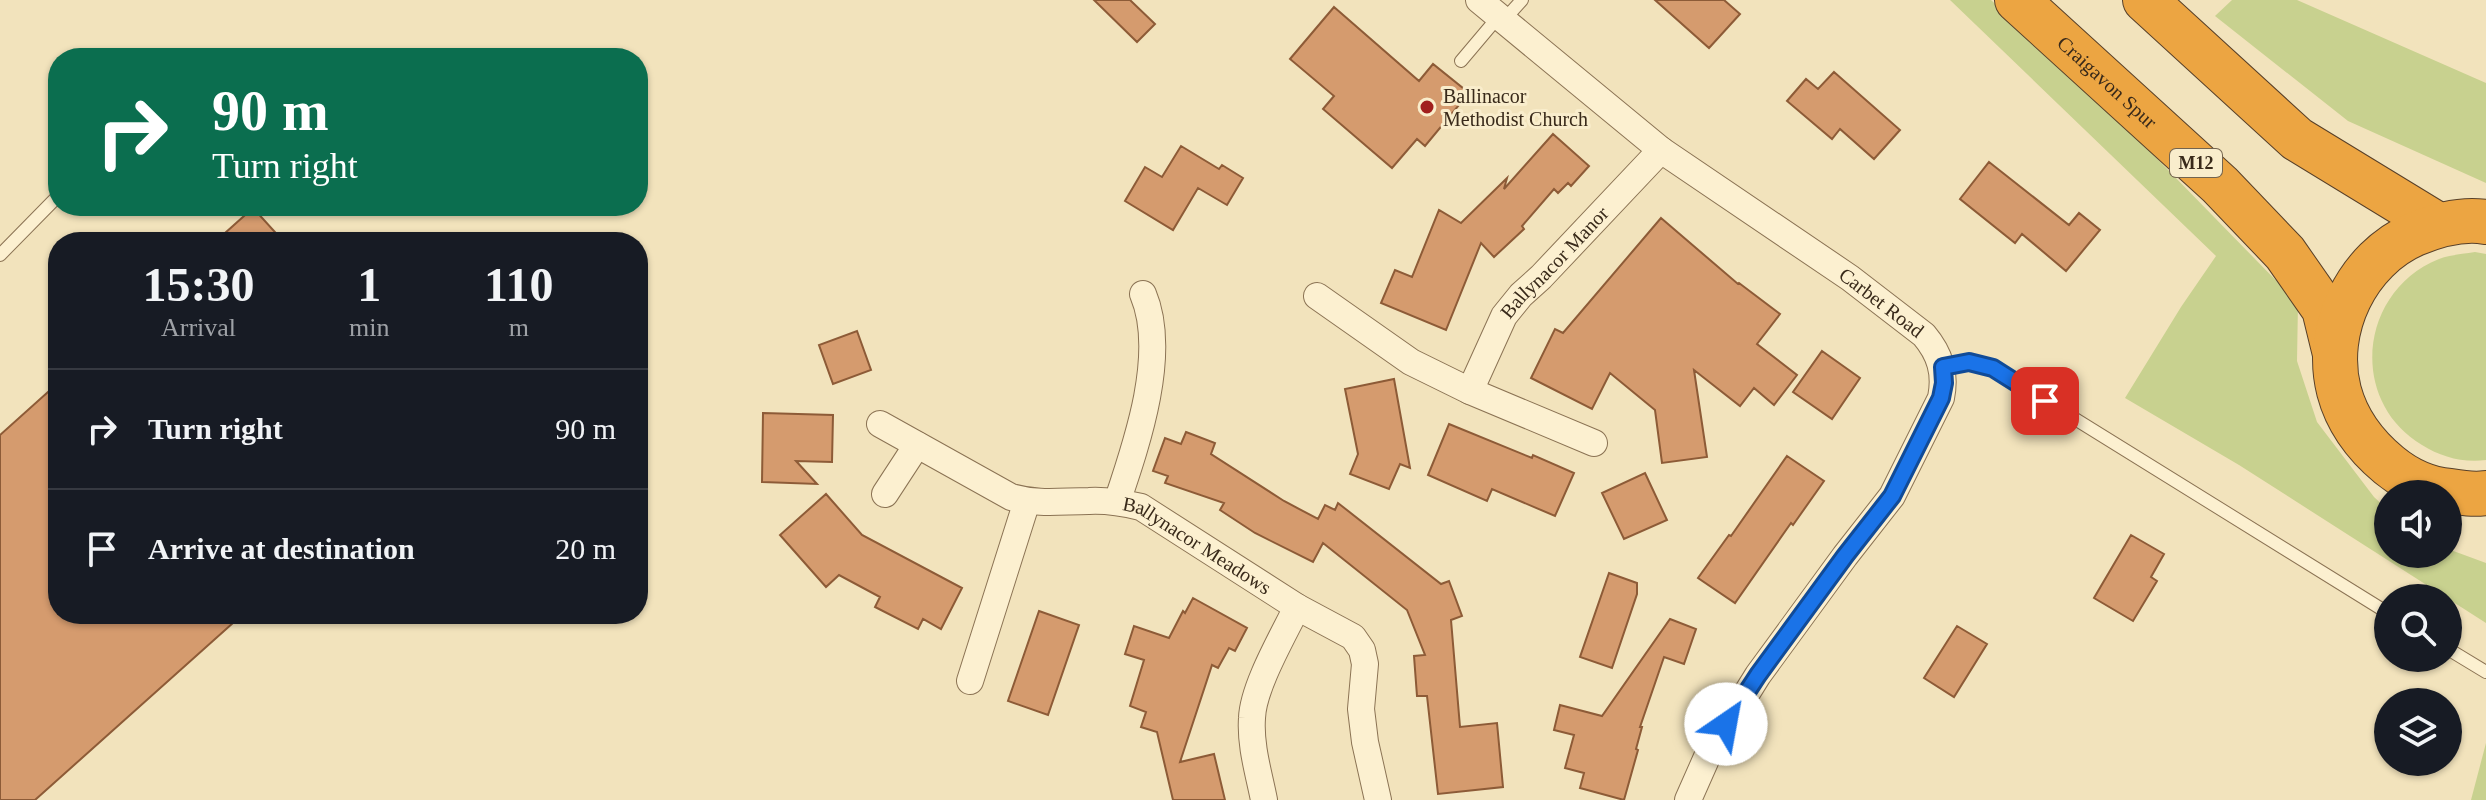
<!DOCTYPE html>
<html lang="en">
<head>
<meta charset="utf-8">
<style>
	:root { --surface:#171b24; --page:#242831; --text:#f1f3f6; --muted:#9ea1a6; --line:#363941 }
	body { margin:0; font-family:"Times New Roman",serif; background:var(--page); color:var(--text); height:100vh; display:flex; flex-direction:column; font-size:30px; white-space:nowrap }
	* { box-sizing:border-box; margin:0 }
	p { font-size:26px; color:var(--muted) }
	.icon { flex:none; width:44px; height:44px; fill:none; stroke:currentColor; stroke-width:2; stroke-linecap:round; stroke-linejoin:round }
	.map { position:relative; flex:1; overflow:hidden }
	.side { position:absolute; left:48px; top:232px; width:600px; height:392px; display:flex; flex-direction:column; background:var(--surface); border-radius:32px; box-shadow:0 2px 6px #0004 }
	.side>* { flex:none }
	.guide { position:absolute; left:48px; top:48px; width:600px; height:168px; border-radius:32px; box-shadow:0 2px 6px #0004; background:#0b6e4f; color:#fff; overflow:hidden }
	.tools { position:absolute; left:2374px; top:480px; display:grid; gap:16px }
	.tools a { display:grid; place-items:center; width:88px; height:88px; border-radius:50%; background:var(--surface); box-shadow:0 2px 6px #0004; font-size:40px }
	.pin { position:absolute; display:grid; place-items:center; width:68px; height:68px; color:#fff; margin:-34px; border-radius:16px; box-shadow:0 4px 12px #0006 }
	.me { position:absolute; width:88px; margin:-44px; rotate:33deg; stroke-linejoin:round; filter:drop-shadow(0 0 6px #0008) }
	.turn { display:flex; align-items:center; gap:28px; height:168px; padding:0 32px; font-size:36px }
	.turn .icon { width:104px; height:104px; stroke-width:2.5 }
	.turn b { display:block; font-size:56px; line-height:68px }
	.eta { display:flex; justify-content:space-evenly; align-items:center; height:136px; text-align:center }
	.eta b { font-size:48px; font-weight:600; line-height:56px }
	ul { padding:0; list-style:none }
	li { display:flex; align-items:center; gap:24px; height:120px; padding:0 32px; border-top:2px solid var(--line) }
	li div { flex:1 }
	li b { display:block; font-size:30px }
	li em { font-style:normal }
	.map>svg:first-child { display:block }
	.green { fill:#c8d18f }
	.building { fill:#d59b6e; stroke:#8d5b37; stroke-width:2 }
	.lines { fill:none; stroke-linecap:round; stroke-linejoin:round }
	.service-casing { stroke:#8b7354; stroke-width:14 }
	.minor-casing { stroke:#8b7354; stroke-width:28 }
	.motorway-casing { stroke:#584029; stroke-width:46 }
	.service { stroke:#fcf0d0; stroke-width:12 }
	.minor { stroke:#fcf0d0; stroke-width:26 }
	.motorway { stroke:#eca542; stroke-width:44 }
	.route-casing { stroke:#114b97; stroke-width:20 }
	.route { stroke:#1a73e8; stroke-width:14 }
	.poi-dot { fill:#a11f1d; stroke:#f9edcc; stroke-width:3 }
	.labels { text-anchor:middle; stroke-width:6; stroke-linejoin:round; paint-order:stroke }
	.shield { fill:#f9edcc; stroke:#73644f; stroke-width:2 }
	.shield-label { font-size:18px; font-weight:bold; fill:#392a1a }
	.street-label { font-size:20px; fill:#392a1a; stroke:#f9edcc }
	.poi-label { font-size:20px; fill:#392a1a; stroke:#f9edcc; text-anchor:start }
</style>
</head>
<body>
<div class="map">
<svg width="2486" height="800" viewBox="0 0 2486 800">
	<rect width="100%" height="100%" fill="#f2e3bc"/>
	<path class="green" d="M1950 0H1991L2130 131 2298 303 2297 361 2317 422 2374 497 2388 510V554H2448V549L2486 563V623L2239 465 2125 398 2181 307 2216 256Z
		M2232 0H2297L2486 83V183L2348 121 2215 16Z
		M2475 252 2486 254V460C2463 463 2441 457 2422 445 2348 401 2359 291 2439 259 2449 255 2463 254 2475 252Z
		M2486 743V800H2471Z"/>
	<path class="building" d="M1094 0H1130L1155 24 1137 42Z
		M1655 0H1724L1740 14 1709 48Z
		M1334 7 1419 81 1433 64 1469 93 1425 146 1417 139 1392 168 1323 109 1334 96 1290 59Z
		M1834 72 1900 130 1874 159 1840 129 1832 139 1787 101 1806 79 1818 89Z
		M1553 134 1589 166 1571 186 1568 183 1558 193 1554 189 1522 226 1524 229 1494 257 1481 243 1446 330 1381 303 1395 270 1412 277 1439 210 1461 223 1507 178 1504 189Z
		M1181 146 1219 169 1222 165 1243 178 1227 205 1198 188 1173 230 1125 201 1145 167 1162 177Z
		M1989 162 2069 225 2079 213 2100 230 2066 271 2022 234 2015 243 1960 199Z
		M253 208 284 242H215Z
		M1661 218 1738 284 1739 283 1780 314 1757 344 1797 375 1774 405 1754 388 1740 406 1694 370 1707 457 1662 463 1655 410 1610 373 1592 409 1531 378 1555 329 1563 333Z
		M857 331 871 370 833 384 819 345Z
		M1822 351 1860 378 1832 419 1793 392Z
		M1394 379 1410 468 1400 464 1389 489 1350 474 1358 454 1345 389Z
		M58 383V614H243L35 800H0V435Z
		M763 413 833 415 832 462 796 461 817 484 762 482Z
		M1449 424 1532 458 1533 455 1574 473 1555 516 1492 489 1487 501 1428 475Z
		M1186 432 1215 443 1211 454 1284 501 1318 519 1325 505 1335 510 1338 503 1441 584 1449 581 1462 616 1451 620 1460 727 1497 723 1503 787 1438 794 1427 696H1417L1414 656 1425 655 1407 610 1323 543 1313 562 1255 533 1220 510 1224 503 1165 483 1168 476 1153 471 1165 438 1181 444Z
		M1787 456 1824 481 1793 525 1791 523 1735 603 1698 578 1729 535 1731 536Z
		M1645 473 1667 520 1624 539 1602 493Z
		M826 494 862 535 962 588 941 629 923 619 918 629 875 607 880 597 839 575 826 587 780 535Z
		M2131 535 2164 554 2151 577 2157 581 2133 621 2094 598Z
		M1609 573 1637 583V594L1612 668 1580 657Z
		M1193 598 1247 628 1235 651 1229 648 1218 668 1212 665 1180 762 1214 754 1225 800H1173L1157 732 1141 727 1146 712 1130 706 1144 660 1125 654 1134 626 1169 638 1183 611 1185 613Z
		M1039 611 1079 625 1048 715 1008 701Z
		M1670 619 1696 629 1684 664 1664 657 1640 727H1642L1636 749 1638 750 1624 800 1580 788 1584 773 1565 768 1574 735 1554 730 1560 705 1602 716Z
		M1957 626 1987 644 1954 697 1924 678Z"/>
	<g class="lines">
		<g class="service-casing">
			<path id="service" d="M1504 20 1522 0
				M1461 61 1499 16
				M0 255 58 196
				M1943 367 1969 362 1993 368 2388 613
				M2448 649 2486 672"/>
		</g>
		<g class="minor-casing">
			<g id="minor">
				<path id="s1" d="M1479 0 1661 150 1850 278 1924 335C1940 354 1946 373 1941 398L1892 496 1845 556 1758 675 1707 757 1688 800"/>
				<path d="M1317 296 1411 362 1470 391 1594 443"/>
				<path id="s2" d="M1470 391 1504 316 1521 295 1541 277 1661 150"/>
				<path id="s3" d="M880 424 1011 497C1039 505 1061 501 1089 501 1107 500 1124 503 1141 507L1297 607 1353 637 1362 650 1365 664 1361 709 1365 742 1378 800"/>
				<path d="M885 494 917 445"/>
				<path d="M1117 502C1137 443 1168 353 1143 294"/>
				<path d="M970 681 1027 501"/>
				<path d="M1264 800C1259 774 1250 746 1252 718 1253 687 1283 636 1297 607"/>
			</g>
		</g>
		<g class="motorway-casing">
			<g id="motorway">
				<path id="s4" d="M2017 0 2220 185 2285 253 2324 309 2335 354"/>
				<path d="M2145 0 2297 139 2438 225"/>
				<path d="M2486 222C2462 218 2437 225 2415 234 2357 259 2323 329 2339 391 2347 421 2366 446 2389 465 2406 479 2427 489 2450 491 2462 493 2474 495 2486 493"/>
			</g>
		</g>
		<use href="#service" class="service"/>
		<use href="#minor" class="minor"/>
		<use href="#motorway" class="motorway"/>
	</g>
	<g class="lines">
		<g class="route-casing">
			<path id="route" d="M1726 724 1758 675 1845 556 1892 496 1941 398 1944 383 1943 367 1969 362 1993 368 2045 401"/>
		</g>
		<use href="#route" class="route"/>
	</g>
	<circle class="poi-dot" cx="1427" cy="107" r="8"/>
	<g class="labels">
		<rect class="shield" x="2170" y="149" width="52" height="28" rx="6"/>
		<g class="shield-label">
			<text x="2196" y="169">M12</text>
		</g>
		<g class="street-label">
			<text dy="7" stroke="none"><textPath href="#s4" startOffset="122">Craigavon Spur</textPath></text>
			<text dy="7" stroke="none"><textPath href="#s2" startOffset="156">Ballynacor Manor</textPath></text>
			<text dy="7" stroke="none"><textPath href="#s1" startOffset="504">Carbet Road</textPath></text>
			<text dy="7" stroke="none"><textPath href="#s3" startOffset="348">Ballynacor Meadows</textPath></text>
		</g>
		<g class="poi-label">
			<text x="1443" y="103">Ballinacor<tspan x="1443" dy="23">Methodist Church</tspan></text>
		</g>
	</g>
</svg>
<div class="tools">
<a><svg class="icon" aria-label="sound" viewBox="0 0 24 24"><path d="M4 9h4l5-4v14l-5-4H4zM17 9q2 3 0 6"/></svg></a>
<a><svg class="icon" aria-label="search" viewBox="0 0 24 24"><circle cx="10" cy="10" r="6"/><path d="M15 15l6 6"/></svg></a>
<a><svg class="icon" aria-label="layers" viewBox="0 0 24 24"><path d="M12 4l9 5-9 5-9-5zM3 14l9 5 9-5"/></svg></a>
</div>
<div class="pin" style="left:2045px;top:401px;background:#d93025"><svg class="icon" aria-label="arrive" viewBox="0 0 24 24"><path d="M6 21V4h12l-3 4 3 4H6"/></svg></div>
<svg class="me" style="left:1726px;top:724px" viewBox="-20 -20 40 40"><circle r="19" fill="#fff"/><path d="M0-13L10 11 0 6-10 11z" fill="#1a73e8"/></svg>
<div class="guide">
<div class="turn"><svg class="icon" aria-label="right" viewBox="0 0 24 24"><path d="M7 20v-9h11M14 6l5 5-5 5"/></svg><div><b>90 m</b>Turn right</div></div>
</div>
<section class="side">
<div class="eta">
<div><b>15:30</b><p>Arrival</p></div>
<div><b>1</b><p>min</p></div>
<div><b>110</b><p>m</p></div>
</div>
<ul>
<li><svg class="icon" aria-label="right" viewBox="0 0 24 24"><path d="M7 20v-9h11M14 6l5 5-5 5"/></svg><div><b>Turn right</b></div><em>90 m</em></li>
<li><svg class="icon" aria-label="arrive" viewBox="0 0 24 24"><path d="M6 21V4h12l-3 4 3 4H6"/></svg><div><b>Arrive at destination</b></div><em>20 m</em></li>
</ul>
</section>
</div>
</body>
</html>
